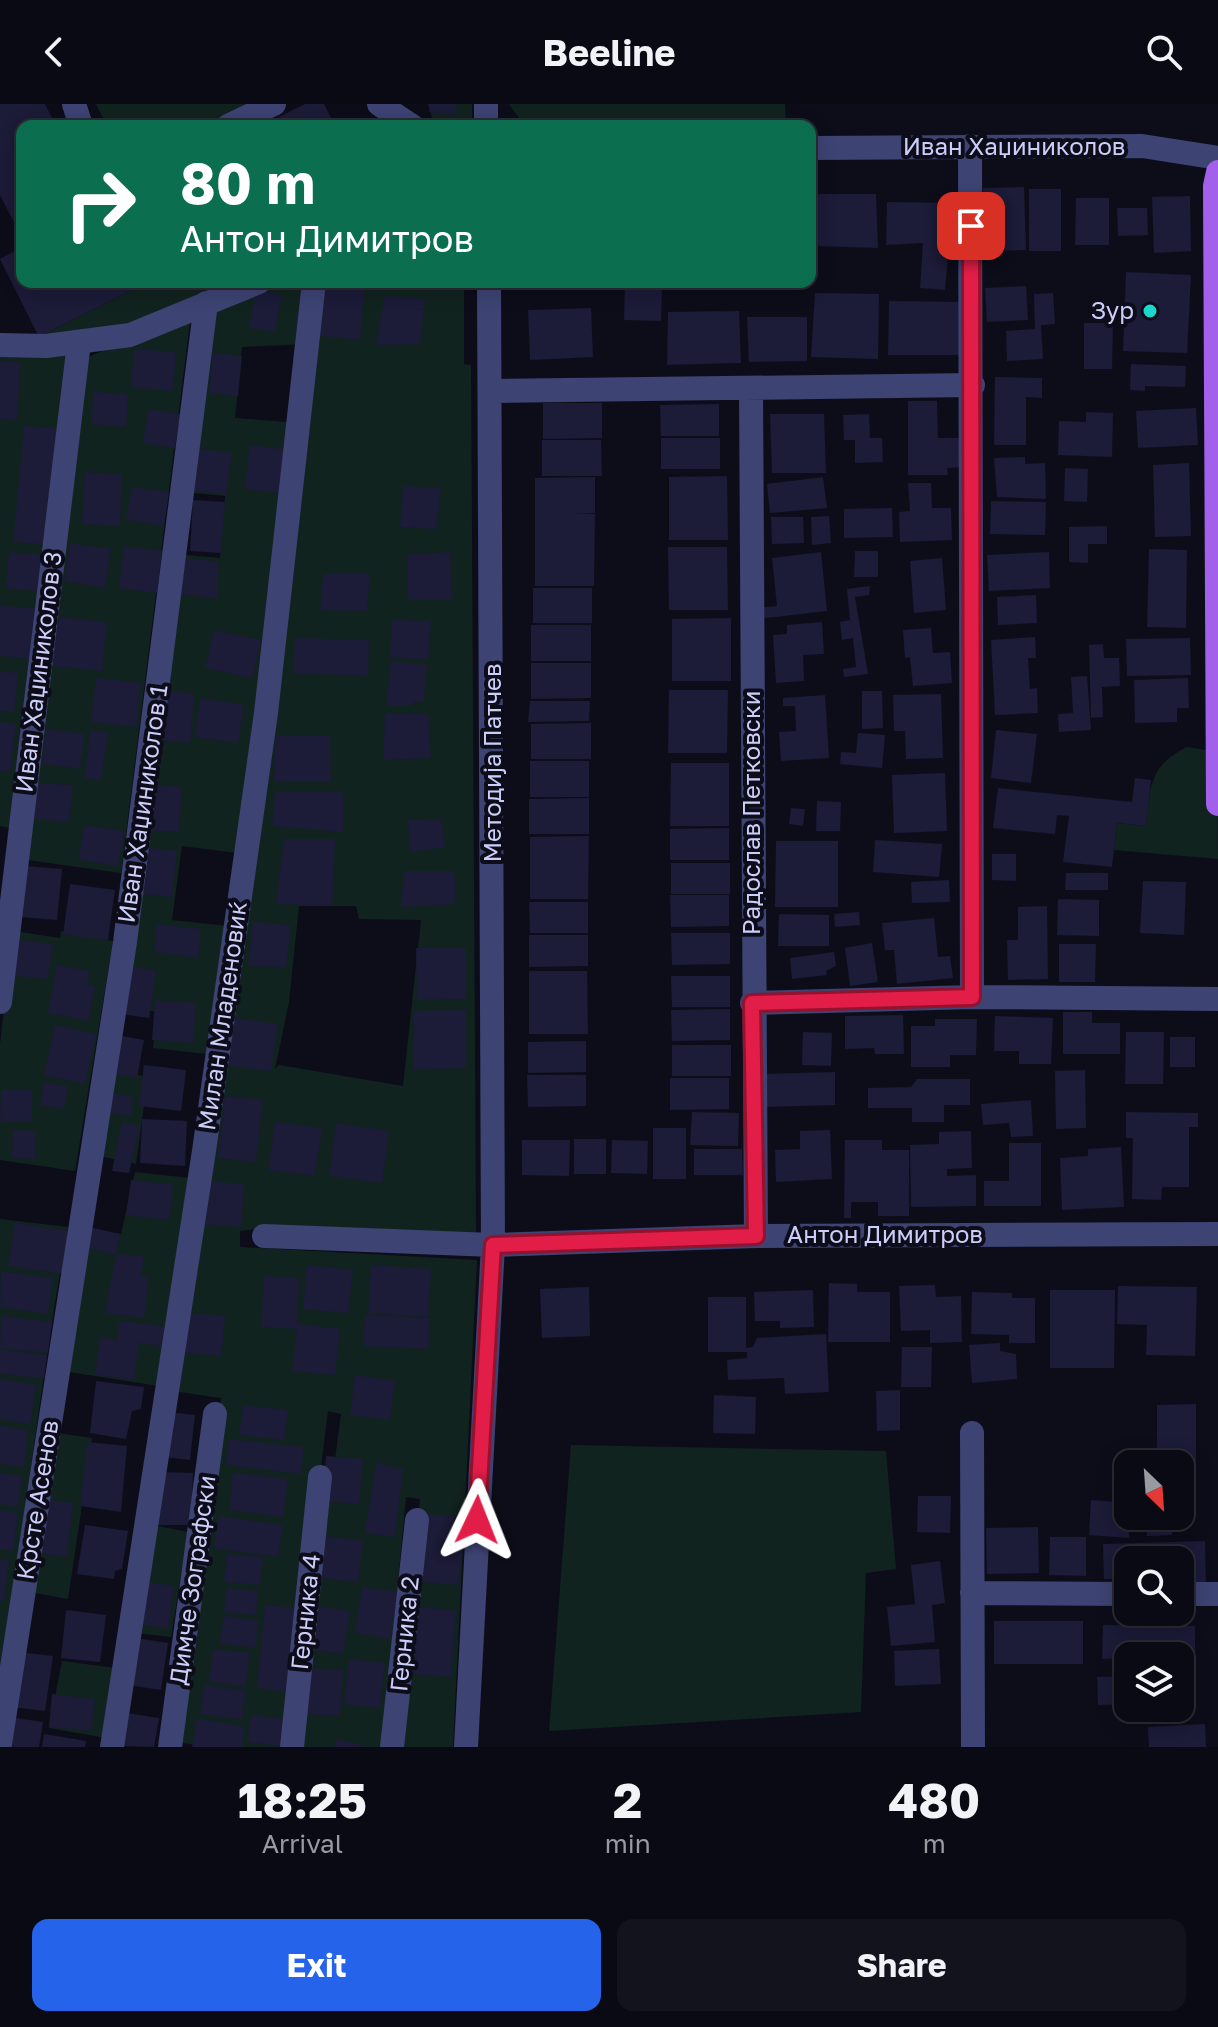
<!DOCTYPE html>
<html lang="en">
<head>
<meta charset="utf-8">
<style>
	:root { --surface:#0a0a14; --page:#13131d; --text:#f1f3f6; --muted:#999aa0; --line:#2a2b34; --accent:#2563eb }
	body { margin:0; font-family:"Golos Text",sans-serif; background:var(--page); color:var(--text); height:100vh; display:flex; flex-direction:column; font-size:30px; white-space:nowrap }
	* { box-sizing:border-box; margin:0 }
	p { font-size:26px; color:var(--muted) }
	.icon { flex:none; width:44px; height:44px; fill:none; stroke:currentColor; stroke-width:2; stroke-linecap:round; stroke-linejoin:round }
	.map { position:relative; height:1643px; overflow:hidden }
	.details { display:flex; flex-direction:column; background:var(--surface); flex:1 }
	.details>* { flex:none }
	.hud { position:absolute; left:16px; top:16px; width:800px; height:168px; border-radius:16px; box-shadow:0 4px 20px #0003,0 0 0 2px var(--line); background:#0b6e4f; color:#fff; overflow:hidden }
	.needle { width:52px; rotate:155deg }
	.fabs { position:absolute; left:1114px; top:1346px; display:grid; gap:16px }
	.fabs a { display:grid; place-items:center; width:80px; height:80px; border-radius:16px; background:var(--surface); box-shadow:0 4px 20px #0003,0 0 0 2px var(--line); font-size:40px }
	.pin { position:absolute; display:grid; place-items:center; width:68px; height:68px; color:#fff; margin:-34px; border-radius:16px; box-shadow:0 4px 12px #0006 }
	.me { position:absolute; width:88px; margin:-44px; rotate:2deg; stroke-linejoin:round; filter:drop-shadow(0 0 6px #0008) }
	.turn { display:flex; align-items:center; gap:28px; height:168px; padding:0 32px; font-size:36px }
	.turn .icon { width:104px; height:104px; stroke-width:2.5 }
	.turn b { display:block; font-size:56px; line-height:68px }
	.eta { display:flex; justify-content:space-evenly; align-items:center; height:136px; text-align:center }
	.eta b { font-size:48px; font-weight:700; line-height:56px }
	.cta { display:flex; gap:16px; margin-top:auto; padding:16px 32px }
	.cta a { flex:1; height:92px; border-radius:16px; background:var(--accent); color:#fff; font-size:32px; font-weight:700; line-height:92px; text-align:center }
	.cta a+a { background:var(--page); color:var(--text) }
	header { display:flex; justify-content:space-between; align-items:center; height:104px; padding:0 32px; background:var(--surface); font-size:36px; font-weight:700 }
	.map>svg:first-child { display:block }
	.green { fill:#11231f; fill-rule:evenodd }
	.building { fill:#1c1b38 }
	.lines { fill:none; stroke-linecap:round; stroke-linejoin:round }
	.minor { stroke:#3d4373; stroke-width:24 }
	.major { stroke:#a260eb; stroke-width:24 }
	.route-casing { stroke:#92132f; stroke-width:20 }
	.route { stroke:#e11d48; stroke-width:14 }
	.poi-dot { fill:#1bd6cb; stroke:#0d0d1a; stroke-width:3 }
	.labels { text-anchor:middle; stroke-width:8; stroke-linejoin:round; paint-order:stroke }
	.street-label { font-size:24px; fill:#cccdf9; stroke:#0d0d1a }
	.poi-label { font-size:24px; fill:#cccdf9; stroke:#0d0d1a; text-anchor:end }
</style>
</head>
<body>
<header><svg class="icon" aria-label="back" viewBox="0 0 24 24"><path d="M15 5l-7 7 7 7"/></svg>Beeline<svg class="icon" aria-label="search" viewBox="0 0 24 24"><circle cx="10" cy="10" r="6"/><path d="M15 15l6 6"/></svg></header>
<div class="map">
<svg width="1218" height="1643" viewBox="0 0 1218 1643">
	<rect width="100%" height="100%" fill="#0d0d1a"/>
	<path class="green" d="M96 0H253L228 22H107Z
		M428 0H472V22L432 14Z
		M509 0H785L786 22H725L724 14H519Z
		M148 178H259L168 217 39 233Z
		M271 178H464V260L471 261 476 1128 386 1132 256 1125 240 1127V1143L477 1156 453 1643H393L420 1395 406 1393 382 1643H297L341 1310 328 1307 285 1643H212L168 1637 221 1294 172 1287 237 749 182 742 172 816 228 822 207 950 153 944 158 908 117 902 175 450 220 454 225 392 185 388 208 203ZM304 240 300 319 235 314 242 243ZM299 802H356L359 815 421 816 403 982 279 961 275 965 289 898Z
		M191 209 121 769 20 755 86 254Z
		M65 252 10 724 0 722V253Z
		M1187 643 1217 648 1218 755 1114 746 1117 719 1146 722C1150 683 1149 662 1187 643Z
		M13 827 60 834 61 827 113 837 75 1067 0 1056V940Z
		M109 965 148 973 136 1060 95 1051Z
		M135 1068 190 1074 159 1282 62 1267 79 1126 121 1130Z
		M0 1115 68 1123C41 1268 27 1415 0 1560Z
		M51 1328 92 1334 68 1495 24 1487Z
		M571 1341 886 1347 896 1465 866 1469 861 1608 549 1627Z
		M153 1421 188 1428 171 1533 135 1529Z
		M62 1557 116 1564 106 1634 49 1624Z"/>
	<path class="building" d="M0 0H45L56 22H22V134L0 91Z
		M305 0H324L335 22H261Z
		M430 0H457L455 11 429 8Z
		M1024 83 1026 146 985 147 983 84Z
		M1029 85H1061V147H1029Z
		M816 90H876L878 144 815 142Z
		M1190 92 1191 147 1154 149 1152 93Z
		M1076 94H1109V141H1075Z
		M887 98 963 99 961 142 949 141 945 186 920 184 923 139 886 141Z
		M1117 104H1147L1148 131 1118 132Z
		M22 143V178H148L39 233 0 155Z
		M1126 168 1191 171 1187 249 1123 247Z
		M625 178H662L661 217 624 216Z
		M323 182 364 185 360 236 319 232Z
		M1026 182 1028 216 987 218 985 184Z
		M256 185 282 191 275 228 249 224Z
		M815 189 879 190 878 255 811 253Z
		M1053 189 1055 220 1041 221 1043 255 1007 257 1006 227 1035 225 1034 190Z
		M385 192 425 195 420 240 376 241Z
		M889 197 962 198 961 251H888Z
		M591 204 593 253 530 256 528 206Z
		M739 207 741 259 667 261 668 208Z
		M747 213H807V257L749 258Z
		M1084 219H1113L1112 265H1084Z
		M134 245 176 248 173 287 131 283Z
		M213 249 242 252 238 292 209 289Z
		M0 257 20 258 17 316 0 315Z
		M1131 260 1186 262 1185 283 1145 282V287L1130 286Z
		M995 273 1042 274V294L1026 293V341H994Z
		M94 288 128 290 126 323 91 320Z
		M908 297H937L938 334H966V363L947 364 948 371H908Z
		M543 299H602V334L543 335Z
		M719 300V332H661L660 301Z
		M1196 304 1198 341 1138 344 1136 307Z
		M148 305 180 310 175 344 143 339Z
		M1086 308 1113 309 1112 353 1058 351 1059 317 1086 318Z
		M770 310H824L826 369H772Z
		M869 310 870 334H882L883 358 855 359V336H844L843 311Z
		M24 322 64 325 53 441 13 438Z
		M661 334H720V365H661Z
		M542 336H601L602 372H542Z
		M250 341 288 346 280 389 245 385Z
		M198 345 232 349 226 391 192 386Z
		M1025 353V360L1045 359 1046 395 997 393 994 354Z
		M1189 359 1191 432 1155 433 1153 361Z
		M1065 364 1088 365 1087 398 1064 397Z
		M85 368 122 370 120 422 82 420Z
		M727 372 728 436H669V373Z
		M595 373V409H574L595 410 594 482H535V374Z
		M823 373 827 404 770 409 767 380Z
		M908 379H931L932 404H951L952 436 900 438 899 408 910 407Z
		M403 382 441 384 436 425 400 423Z
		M132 383 169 388 164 422 126 416Z
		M193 396 225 398 221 449 190 447Z
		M991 397 1046 398 1045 431 990 430Z
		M892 404 893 433 844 434V405Z
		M829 412 831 439 812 441 811 413Z
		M771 413H803L804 439 772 440Z
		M1107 422V440H1088V459L1069 458V423Z
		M70 439 111 445 105 484 64 477Z
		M124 442 162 447 157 489 119 484Z
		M668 443H727L728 506H669Z
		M1149 445 1187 446 1186 524 1147 523Z
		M855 447H878V473H854Z
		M9 448 48 451 44 488 6 484Z
		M450 448 452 496H407L408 450Z
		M821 448 827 507 758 515 757 504 777 502 772 454Z
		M1049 448 1050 484 989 487 987 451Z
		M184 454 218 458V495L180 490Z
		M942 454 946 506 914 509 910 457Z
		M323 470H370L367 507 320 506Z
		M870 482 869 491 855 493 868 570 844 573 843 565 856 563 853 534 842 536 840 518 850 516 847 485Z
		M533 484H592V519H533Z
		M1036 491 1037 519 998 521 997 493Z
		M0 502 35 504 32 555 0 552Z
		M57 513 107 518 102 567 52 562Z
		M731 514V577H672V515Z
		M392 516 431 517 428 556 390 553Z
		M822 518 824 550 803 551 804 577 776 579 773 531 787 530V521Z
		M531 521H591V557H531Z
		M931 524 933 549 950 548 952 579 913 582 910 553 905 554 903 526Z
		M214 526 261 536 252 574 205 564Z
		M1035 533 1036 554H1028L1030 585 1037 584 1038 609 995 611 991 536Z
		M295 534 369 536 368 572 293 569Z
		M1190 534 1191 571 1127 572 1126 535Z
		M1103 540 1104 554H1119L1120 582 1102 583 1103 613 1091 614 1089 541Z
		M391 557 427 561 424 597 414 598 411 602H386Z
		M531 559H591V594L531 595Z
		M0 567 18 569 14 608 0 607Z
		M1087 572 1091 626 1059 628 1058 610 1073 609 1071 573Z
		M96 574 141 579 136 623 91 618Z
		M1188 574 1189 604H1177V618L1135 619 1134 576Z
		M669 586H728L727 649H668Z
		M165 587 194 589 190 639 160 636Z
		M862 587H882L883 624 862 625Z
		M941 590 943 654 906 655 905 627H894L893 591Z
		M825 591 829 654 781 657 779 628 796 627 795 602H783V594Z
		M200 594 244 601 238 639 195 633Z
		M530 597H590L589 617 528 618Z
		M428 609 431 654 383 656 385 610Z
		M0 618 16 620 10 668 0 667Z
		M591 619V655H531V620Z
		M46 625 85 630 80 665 42 660Z
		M91 626 108 628 101 676 84 674Z
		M996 626 1037 630 1031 679 991 674Z
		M858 629 885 631 882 664 840 660 841 648 856 649Z
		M275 632H330L331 678 274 677Z
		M530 657H589V693H530Z
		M671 659H729V722H670Z
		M945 669 947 727 894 729 892 671Z
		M1135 674 1151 676 1146 722 1117 719 1112 763 1063 758 1069 712 1057 711 1055 730 993 724 998 684 1132 698Z
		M36 679 73 681 69 718 33 715Z
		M150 681 182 683 179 728 147 726Z
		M275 687 343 688V728L272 722Z
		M589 694V730H529V695Z
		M817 697 841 698 840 727H816Z
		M791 704 805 705 803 722 789 720Z
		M441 715 445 743 410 748 408 716Z
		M84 721 124 727 118 762 78 756Z
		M729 724V756H670V725Z
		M589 732 588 795H530V733Z
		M284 735H335L332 802 276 800Z
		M875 736 942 740 939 773 873 768Z
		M776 737H838V803H775Z
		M142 743 177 747 172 793 137 790Z
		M992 750H1016V777L992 776Z
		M671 759H730V790H671Z
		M25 762 62 765 57 816 20 813Z
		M404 767H454L456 800 401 803Z
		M1066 769H1108V786H1065Z
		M949 776 950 798 912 799 911 778Z
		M1143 777 1186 778 1184 831 1140 829Z
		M70 780 115 786 108 836 63 831Z
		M670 791H729V822L671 823Z
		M1058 795 1099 796V832L1057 831Z
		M529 798H588V829H530Z
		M1047 802 1048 875 1008 876 1007 836H1018V803Z
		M859 808 860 821 835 823 834 810Z
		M779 810 829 811V842H778Z
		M934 814 938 853 950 852 953 874 897 880 894 846H885L882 819Z
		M253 818 291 821 286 863 248 862Z
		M157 820 201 825 198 854 154 848Z
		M671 829H730V860L672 861Z
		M529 831H588V862L529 863Z
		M18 836 53 840 48 875 14 872Z
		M872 839 878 878 850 882 845 844Z
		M1059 840H1096L1095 878H1059Z
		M416 844H466V895L417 896Z
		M834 848 836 862 826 867 827 871 792 875 790 854Z
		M57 861 90 867 87 881 95 882 88 917 48 909Z
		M127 862 156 866 149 914 121 910Z
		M529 867H587L588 930H529Z
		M671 872H730V903H672Z
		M155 896 196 899 193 939 152 936Z
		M730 905V936L672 937 671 906Z
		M466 906V964L414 965 413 907Z
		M1063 908H1092V919H1120V950H1063Z
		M903 911 904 950H875L874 944 845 945V912Z
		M995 912 1053 914 1051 960H1019V947H994Z
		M229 913 278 920 271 967 223 961Z
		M935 915H977L976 951H950V963H911V922H935Z
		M55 921 96 930 85 980 44 971Z
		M803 928 832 929 831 962 802 961Z
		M1126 928H1164L1163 980H1125Z
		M117 931 144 936 137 974 110 969Z
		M1170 933H1195V963H1170Z
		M586 937V968L528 969V938Z
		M672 941H731V972H672Z
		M144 961 186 966 181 1007 139 1002Z
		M1085 966 1086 1024 1056 1025 1055 967Z
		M835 968V1001L761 1003 760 970Z
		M527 971H586V1002L528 1003Z
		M670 974H729V1005L670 1006Z
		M917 975H970V1001H944V1018H912V1004H868V984L911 983Z
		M44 978 68 982 64 1005 40 1001Z
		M1 985H32V1018L0 1017Z
		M111 989 133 993 131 1012 108 1009Z
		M225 992 263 996 256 1058 218 1054Z
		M1031 996 1033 1032 1011 1033 1009 1019 983 1021 981 1000Z
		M692 1008 739 1009 738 1042 690 1041Z
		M1126 1008 1198 1009V1023H1189V1083H1162L1161 1096 1132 1095 1133 1034H1126Z
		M142 1015 187 1017 185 1062 140 1059Z
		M122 1018 140 1022 129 1069 112 1067Z
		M275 1018 322 1024 315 1072 268 1066Z
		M336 1019 389 1027 382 1079 329 1072Z
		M653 1024H686V1075H653Z
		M13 1026 36 1027 35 1055 12 1054Z
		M830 1026 832 1075 776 1078 775 1046 800 1045V1027Z
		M971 1027 972 1064 947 1065V1072L976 1071V1102L911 1103 910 1041 939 1040V1028Z
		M574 1035H606V1070H574Z
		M522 1036H570L569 1072 522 1071Z
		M612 1036 648 1037 647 1070 611 1069Z
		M845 1036H882V1046H909V1112H878V1098H851V1114H844Z
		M1009 1039H1041V1102H984V1077H1009Z
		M1121 1043 1124 1103 1062 1106 1060 1054 1088 1052V1045Z
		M694 1045H742L743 1071H694Z
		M131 1076 173 1081 169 1116 126 1111Z
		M205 1077 244 1080 241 1123 201 1120Z
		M15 1119 69 1127 63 1170 8 1162Z
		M89 1123 120 1130 116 1150 144 1152 141 1172 149 1174 144 1214 105 1209 116 1150 84 1144Z
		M307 1161 353 1166 348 1209 303 1205Z
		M371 1161 431 1165 428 1213 368 1209Z
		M1 1167 53 1174 48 1210 0 1203Z
		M264 1172 299 1174 297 1220 340 1225 335 1271 292 1267 297 1225 261 1223Z
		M829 1179 857 1180V1188H890V1238H828Z
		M935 1181 936 1193 961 1192 962 1238 930 1239V1226L901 1227 899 1182Z
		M1118 1182 1197 1183 1195 1252 1146 1251 1147 1221 1117 1220Z
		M589 1183 590 1232 542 1234 540 1185Z
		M813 1186 814 1223 780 1224V1217H755L754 1188Z
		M1050 1186H1115L1114 1264H1050Z
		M972 1188 1012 1189V1194H1035V1239H1009V1231L971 1230Z
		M708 1193H746V1244L753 1243 757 1234 826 1230 829 1288 785 1290 784 1274 728 1276 727 1256 747 1254V1248H708Z
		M183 1208 225 1212 221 1252 178 1248Z
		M365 1211 430 1214 428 1245 363 1242Z
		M1 1212 52 1218 48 1249 0 1244Z
		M119 1217 165 1222 163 1242 139 1239 134 1276 95 1271 100 1232 117 1237Z
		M1000 1239V1247L1016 1250 1017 1275 972 1279 969 1241Z
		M902 1243H932L931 1283H901Z
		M0 1246 47 1251 44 1275 0 1269Z
		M355 1271 395 1277 390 1316 350 1311Z
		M0 1275 36 1280 30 1320 0 1315Z
		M96 1277 144 1283 141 1305 132 1307 126 1335 90 1329Z
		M900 1286V1326L877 1327 876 1287Z
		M714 1291 756 1293 755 1330 713 1329Z
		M1196 1300V1386H1180V1360H1157V1301Z
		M243 1301 288 1306 284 1336 239 1331Z
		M168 1308 195 1311 190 1356 164 1353Z
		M0 1322 28 1326 24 1363 0 1360Z
		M229 1335 304 1343 301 1370 226 1361Z
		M87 1338 127 1342 121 1408 80 1402Z
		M326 1352 363 1355 359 1400 322 1397Z
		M376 1359 403 1365 395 1433 365 1429Z
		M158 1368 193 1369 191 1421H156Z
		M0 1369 22 1372 18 1403 0 1400Z
		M233 1369 288 1375 283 1413 229 1406Z
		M918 1392H951L950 1429 917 1428Z
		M42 1395 73 1399 67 1453 36 1449Z
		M1091 1396 1128 1399 1129 1434 1089 1431Z
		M0 1406 18 1408 13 1447 0 1445Z
		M426 1410 464 1413 459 1481 421 1478Z
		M219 1412 283 1421 278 1453 214 1444Z
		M1146 1412H1182V1417H1172V1431L1147 1432Z
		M85 1421 128 1427 122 1465 115 1467 114 1475 77 1470Z
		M1038 1423 1039 1469 987 1470 986 1424Z
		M324 1432 363 1437 358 1478 319 1474Z
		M1050 1433H1086V1472L1049 1471Z
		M1205 1437 1206 1485 1180 1486V1456H1128V1475H1104L1103 1440Z
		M227 1450 263 1453 260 1481 224 1478Z
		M0 1455 9 1456 4 1497H0Z
		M940 1457 945 1499 932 1501 935 1538 891 1542 887 1503 915 1500 911 1461Z
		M143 1477 174 1482 168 1525 137 1520Z
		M362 1483 398 1488 390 1535 355 1529Z
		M227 1484 258 1487 256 1511 224 1508Z
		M265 1501 298 1504 288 1588 257 1584Z
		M319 1502 350 1507 343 1550 313 1546Z
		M418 1503 456 1506 451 1573 413 1570Z
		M66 1506 106 1511 100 1558 61 1554Z
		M224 1512 259 1517 255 1544 220 1539Z
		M994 1517H1083V1560H994Z
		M1103 1521 1195 1522V1556H1180V1552L1102 1555Z
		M136 1534 168 1539 161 1586 128 1581Z
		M939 1545 941 1580 895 1582 894 1547Z
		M213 1546 250 1548 245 1583 209 1577Z
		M18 1548 53 1552 45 1607 11 1603Z
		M349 1555 385 1559 380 1604 344 1600Z
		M308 1564 343 1566 340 1612 305 1610Z
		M1128 1572V1600L1098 1601 1097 1573Z
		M204 1581 246 1587 242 1616 200 1610Z
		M52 1590 95 1595 91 1627 49 1623Z
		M127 1609 159 1614 154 1643 121 1642Z
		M251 1611 284 1615 281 1642 248 1638Z
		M9 1613 43 1618 39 1643H5Z
		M197 1614 245 1623 242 1643H192Z
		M1205 1620 1206 1643H1149L1148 1623Z
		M44 1630 86 1637 85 1643H42Z
		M336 1635 365 1642V1643H334Z"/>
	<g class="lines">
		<path class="minor" d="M74 0 81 22
			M379 0 412 22
			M486 0V22
			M228 22 274 0
			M970 42 972 893
			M810 44 1142 42 1218 54
			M0 241 46 242 130 231 259 178
			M751 285 756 1132
			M492 287 973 281
			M0 898 79 238
			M752 899 972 893 1218 895
			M264 1132 493 1141 756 1132 1218 1130
			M972 1329 973 1643
			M972 1489 1128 1490
			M1180 1490H1218
			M0 1640 125 838 206 199
			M112 1643 204 1047 266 609 314 178
			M170 1643 215 1310
			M292 1643 320 1373
			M392 1643 417 1416
			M466 1643 493 1141 489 178"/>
		<path class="major" d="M1218 68 1215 82 1218 700"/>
	</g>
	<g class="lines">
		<g class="route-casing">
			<path id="route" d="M477 1416 493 1141 756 1132 752 899 972 893 971 122"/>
		</g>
		<use href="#route" class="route"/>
	</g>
	<circle class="poi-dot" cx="1150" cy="207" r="8"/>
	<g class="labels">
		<g class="street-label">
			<text x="1014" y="51">Иван Хаџиниколов</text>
			<text transform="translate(39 568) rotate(-83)" y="8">Иван Хаџиниколов 3</text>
			<text transform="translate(493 659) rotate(-90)" y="8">Методија Патчев</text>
			<text transform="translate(143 700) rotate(-82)" y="8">Иван Хаџиниколов 1</text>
			<text transform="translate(752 709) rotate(-90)" y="8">Радослав Петковски</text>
			<text transform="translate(223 912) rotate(-82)" y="8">Милан Младеновиќ</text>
			<text x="885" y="1139">Антон Димитров</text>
			<text transform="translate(38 1396) rotate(-81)" y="8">Крсте Асенов</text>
			<text transform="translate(193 1476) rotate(-82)" y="8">Димче Зографски</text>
			<text transform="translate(306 1508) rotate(-84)" y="8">Герника 4</text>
			<text transform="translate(405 1530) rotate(-84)" y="8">Герника 2</text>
		</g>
		<g class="poi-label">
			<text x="1134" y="215">Зур</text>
		</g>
	</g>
</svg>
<div class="fabs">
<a><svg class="needle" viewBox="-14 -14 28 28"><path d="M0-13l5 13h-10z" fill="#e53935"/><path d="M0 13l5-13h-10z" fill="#999aa0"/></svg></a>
<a><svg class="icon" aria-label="search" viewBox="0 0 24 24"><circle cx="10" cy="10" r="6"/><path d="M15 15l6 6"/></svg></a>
<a><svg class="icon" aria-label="layers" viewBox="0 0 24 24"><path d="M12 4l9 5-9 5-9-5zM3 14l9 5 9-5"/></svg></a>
</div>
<div class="pin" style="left:971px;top:122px;background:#d93025"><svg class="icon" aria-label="arrive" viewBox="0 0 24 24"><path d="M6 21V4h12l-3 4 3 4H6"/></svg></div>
<svg class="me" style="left:477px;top:1416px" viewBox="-20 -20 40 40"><path d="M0-17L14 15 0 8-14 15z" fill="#e11d48" stroke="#fff" stroke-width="4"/></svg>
<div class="hud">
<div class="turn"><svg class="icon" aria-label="right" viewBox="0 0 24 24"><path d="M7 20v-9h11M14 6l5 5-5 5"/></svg><div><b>80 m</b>Антон Димитров</div></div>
</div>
</div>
<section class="details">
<div class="eta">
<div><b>18:25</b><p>Arrival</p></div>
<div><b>2</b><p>min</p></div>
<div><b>480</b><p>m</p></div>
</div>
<div class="cta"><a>Exit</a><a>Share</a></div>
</section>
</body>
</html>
